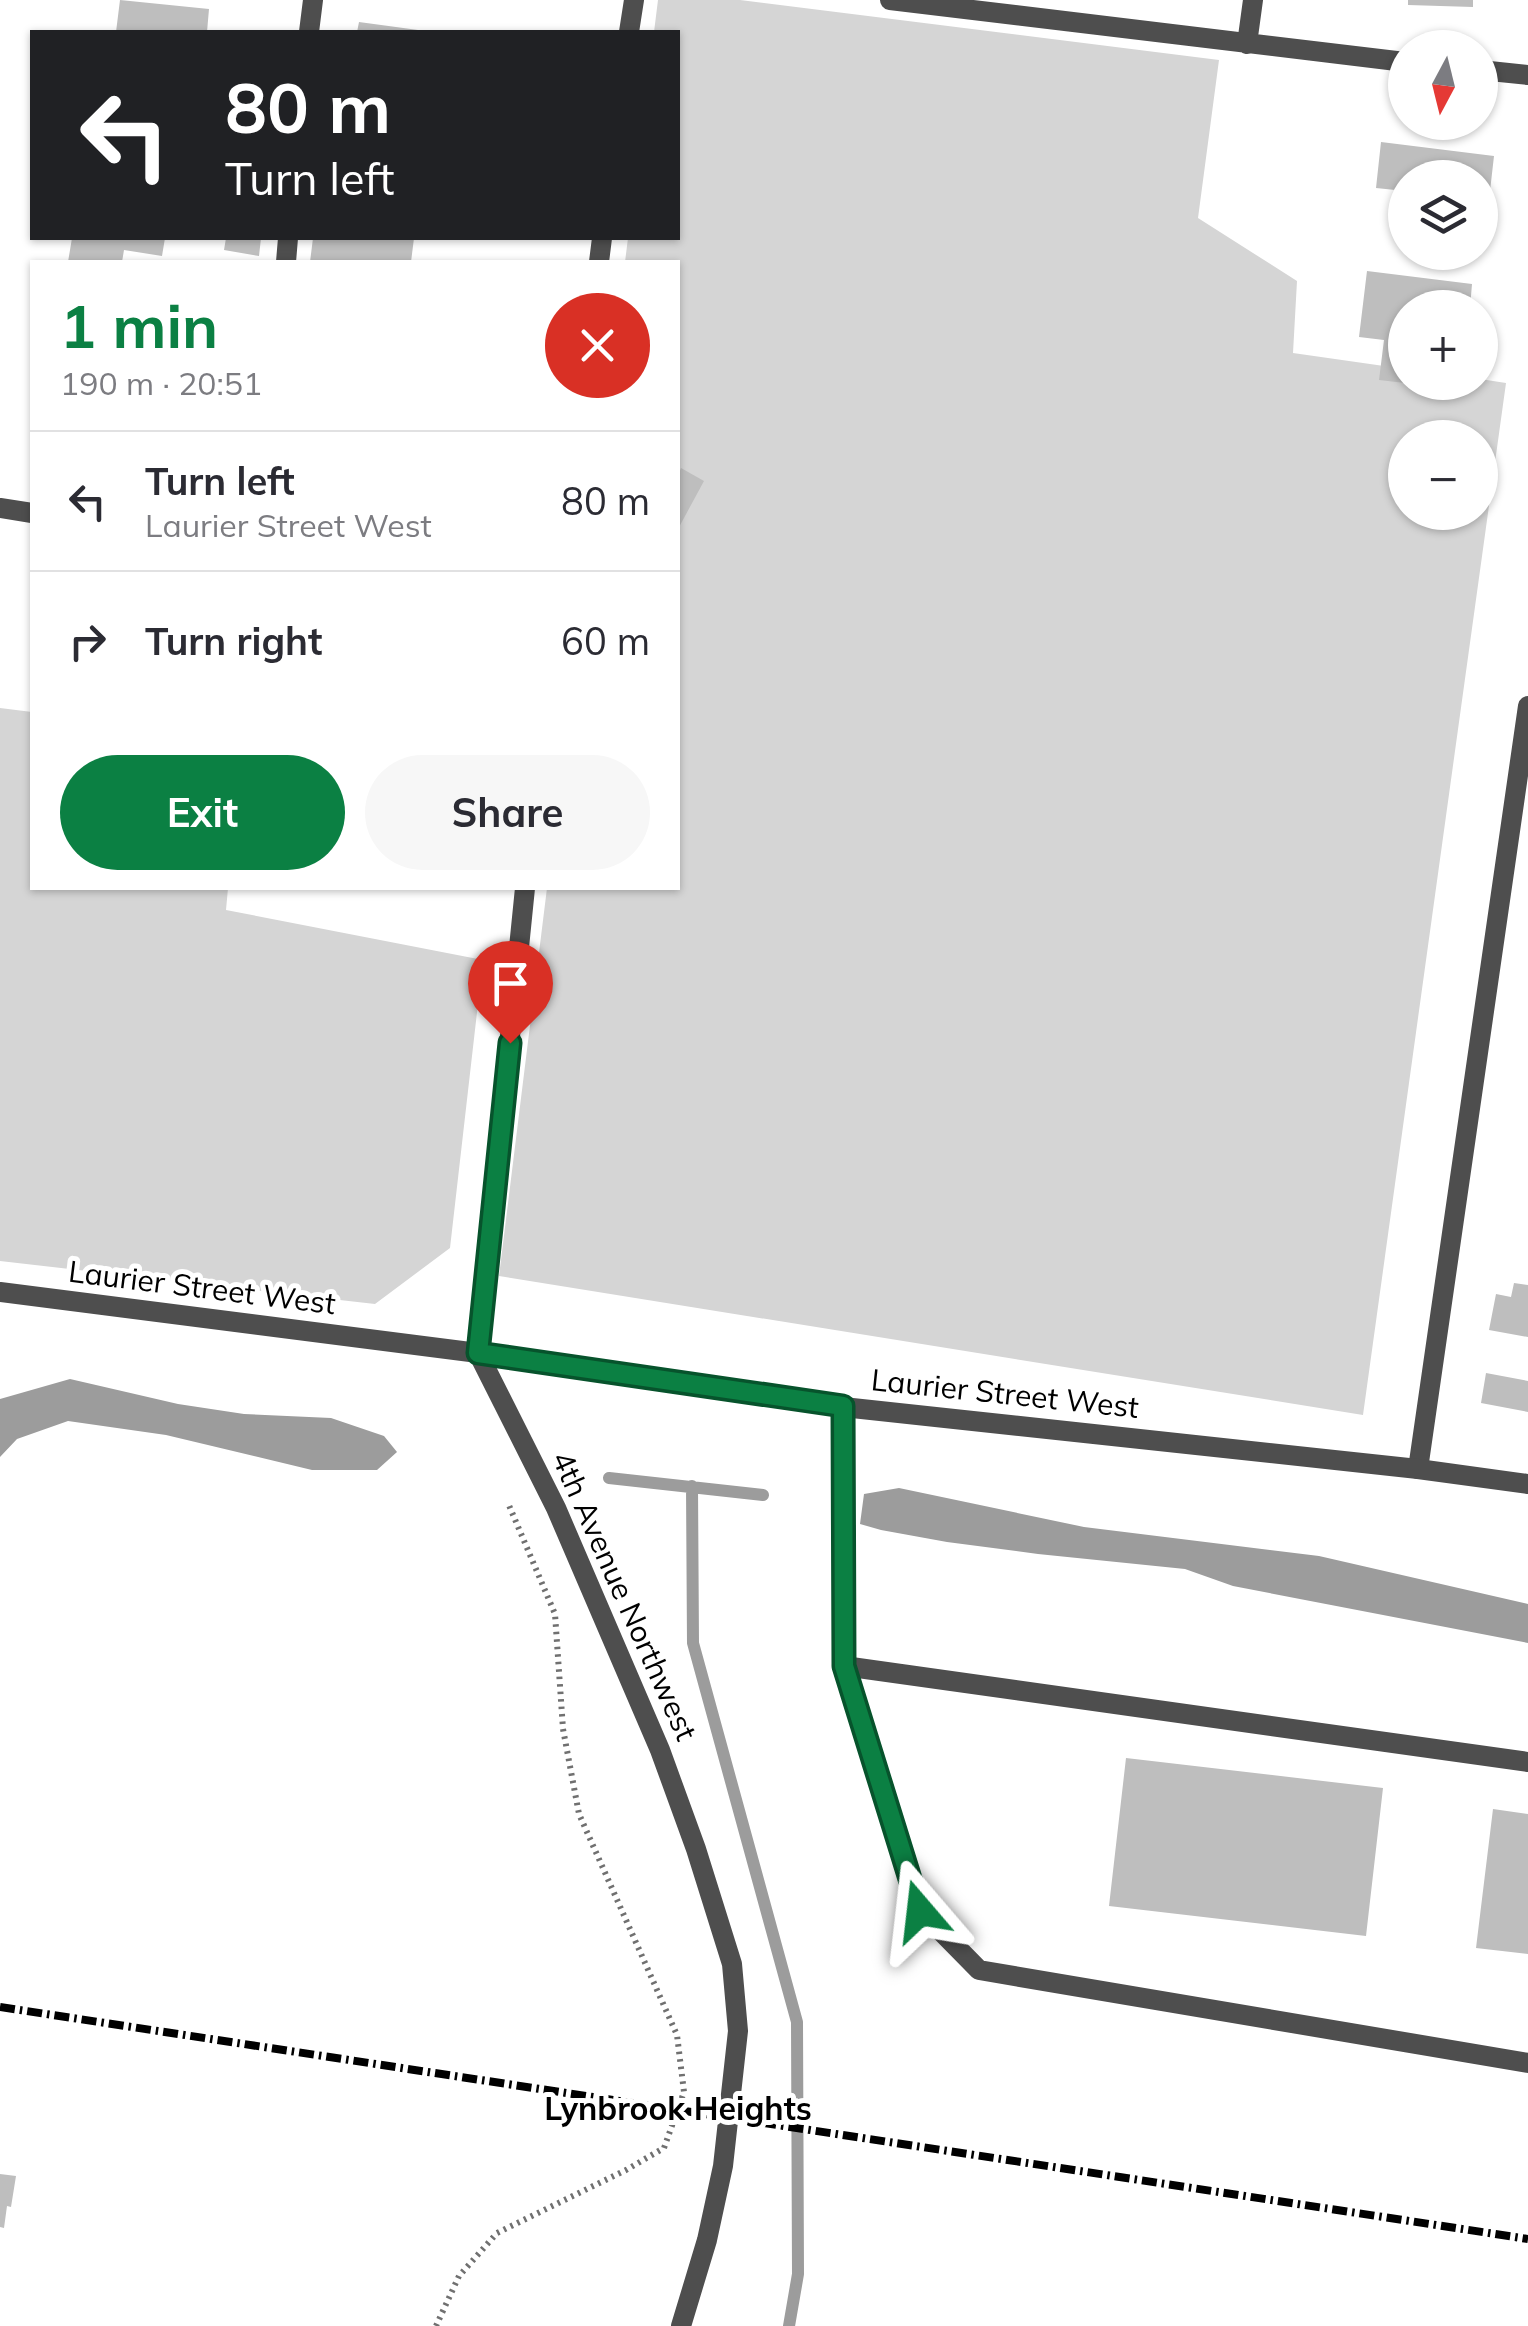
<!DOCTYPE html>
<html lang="en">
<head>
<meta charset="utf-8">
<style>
	:root { --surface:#fff; --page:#f7f7f7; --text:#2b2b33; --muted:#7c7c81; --line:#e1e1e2; --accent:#0b8043 }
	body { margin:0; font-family:Mulish,sans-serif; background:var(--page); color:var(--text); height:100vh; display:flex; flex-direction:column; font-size:38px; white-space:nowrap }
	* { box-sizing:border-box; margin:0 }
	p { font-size:32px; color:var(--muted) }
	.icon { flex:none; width:55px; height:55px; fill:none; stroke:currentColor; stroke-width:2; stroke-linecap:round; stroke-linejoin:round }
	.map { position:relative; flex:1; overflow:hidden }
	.side { position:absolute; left:30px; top:260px; width:650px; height:630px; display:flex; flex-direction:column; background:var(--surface); border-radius:0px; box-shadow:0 2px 8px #0004 }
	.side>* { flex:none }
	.hud { position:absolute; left:30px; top:30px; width:650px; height:210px; border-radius:0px; box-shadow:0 2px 8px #0004; background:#202124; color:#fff; overflow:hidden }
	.needle { width:65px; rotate:187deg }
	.fabs { position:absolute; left:1388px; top:30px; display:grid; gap:20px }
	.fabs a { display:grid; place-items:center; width:110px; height:110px; border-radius:50%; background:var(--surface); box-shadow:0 2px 8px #0004; font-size:50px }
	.pin { position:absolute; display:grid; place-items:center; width:85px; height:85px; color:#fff; margin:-102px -42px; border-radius:50% 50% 50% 0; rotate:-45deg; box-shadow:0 0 10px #0007 }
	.pin .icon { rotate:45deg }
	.me { position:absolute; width:110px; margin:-55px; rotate:343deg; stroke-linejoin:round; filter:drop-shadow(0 0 8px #0008) }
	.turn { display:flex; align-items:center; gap:35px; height:210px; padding:0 30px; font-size:45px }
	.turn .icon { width:130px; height:130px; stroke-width:2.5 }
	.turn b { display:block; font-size:70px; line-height:85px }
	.round { display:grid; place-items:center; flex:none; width:105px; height:105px; border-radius:52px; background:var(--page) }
	.overview { display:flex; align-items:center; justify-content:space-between; height:170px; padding:0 30px }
	h1 { font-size:60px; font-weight:700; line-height:75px; color:var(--accent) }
	.primary-button { display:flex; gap:20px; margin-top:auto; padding:20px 30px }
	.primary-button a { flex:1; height:115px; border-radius:60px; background:var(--accent); color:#fff; font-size:40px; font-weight:700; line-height:115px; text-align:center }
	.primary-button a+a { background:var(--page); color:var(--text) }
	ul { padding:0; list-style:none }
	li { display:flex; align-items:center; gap:30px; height:140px; padding:0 30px; border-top:2px solid var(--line) }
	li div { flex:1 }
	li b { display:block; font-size:38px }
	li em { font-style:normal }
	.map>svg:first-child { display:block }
	.green { fill:#d5d5d5; fill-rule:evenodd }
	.water { fill:#9c9c9c }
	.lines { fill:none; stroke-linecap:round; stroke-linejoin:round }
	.stream { stroke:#9c9c9c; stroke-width:12 }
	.building { fill:#bebebe }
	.path { stroke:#707070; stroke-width:6; stroke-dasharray:2.5 5; stroke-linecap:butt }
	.service { stroke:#4e4e4e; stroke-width:20 }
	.minor { stroke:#4e4e4e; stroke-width:20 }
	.tertiary { stroke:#4e4e4e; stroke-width:20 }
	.rail { stroke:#000; stroke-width:8; stroke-dasharray:15 5 2.5 5; stroke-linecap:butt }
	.route-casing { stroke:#07532c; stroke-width:25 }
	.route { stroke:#0b8043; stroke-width:18 }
	.labels { text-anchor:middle; stroke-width:10; stroke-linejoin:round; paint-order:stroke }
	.street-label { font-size:30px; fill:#000; stroke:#fff }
	.neighbourhood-label { font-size:32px; font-weight:bold; fill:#000; stroke:#fff }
</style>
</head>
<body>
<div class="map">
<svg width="1528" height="2326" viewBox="0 0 1528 2326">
	<rect width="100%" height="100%" fill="#fff"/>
	<path class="green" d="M658 0H740L1219 60 1198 218 1297 281 1293 353 1405 369V382H1480V379L1506 383 1363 1415 499 1276 547 888H678V262H625L628 238H678V32H654ZM1405 438H1480V512H1405Z
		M0 708 32 712V888H228L226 910 483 960 450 1248 375 1304 0 1261Z"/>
	<path class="water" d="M70 1379 178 1404 244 1414 331 1418 384 1436 397 1452 377 1470H312L166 1435 68 1421 17 1439 0 1457V1399Z
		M899 1488 1084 1527 1319 1556 1528 1604V1643L1233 1586 1185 1569 1038 1554 947 1542 881 1530 860 1524 864 1494Z"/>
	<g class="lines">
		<path class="stream" d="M609 1478 763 1495
			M692 1486 693 1643 797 2022 798 2274 789 2326"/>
	</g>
	<path class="building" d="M120 0 209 9 207 32H116Z
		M1408 0H1473V7L1408 5Z
		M359 22 418 30V32H357Z
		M1381 142 1494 156 1490 191 1480 190V178H1405V191L1376 188Z
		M72 238H165L162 256 124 250 122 262H68Z
		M226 238H261L259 256 224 250Z
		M313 238H414L411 262H310Z
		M1367 271 1472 284 1470 308H1405V383L1379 380 1384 340 1359 337Z
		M1420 382H1461L1460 390 1419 385Z
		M681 468 704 481 678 529V475Z
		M1514 1283 1528 1285V1337L1489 1330 1496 1294 1511 1297Z
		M1486 1373 1528 1381V1412L1481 1403Z
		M1126 1758 1383 1788 1366 1936 1109 1906Z
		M1493 1809 1528 1814V1954L1476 1948Z
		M0 2174 16 2176 11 2207 7 2206 4 2228 0 2227Z"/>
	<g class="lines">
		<path class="path" d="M436 2326 459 2276 497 2233 626 2170 664 2148 684 2092 677 2035 579 1814 563 1729 555 1614 508 1503"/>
		<path class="service" d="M309 32 313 0
			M286 262 288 238
			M0 508 32 513
			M1418 1469 1528 706
			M844 1666 1528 1762"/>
		<path class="minor" d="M890 0 1405 62
			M1247 44 1253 0
			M1480 70 1528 75
			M0 1292 478 1353 843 1407 1418 1469 1528 1484
			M843 1407 844 1666 921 1911 979 1970 1528 2063"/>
		<path class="tertiary" d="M629 32 634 0
			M599 262 602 238
			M525 888 478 1353 556 1508 660 1750 696 1849 732 1964 738 2031 723 2166 707 2240 681 2326"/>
		<path class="rail" d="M0 2007 1528 2239"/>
	</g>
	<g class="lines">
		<g class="route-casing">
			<path id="route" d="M510 1043 478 1353 843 1406 844 1666 920 1911"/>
		</g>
		<use href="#route" class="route"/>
	</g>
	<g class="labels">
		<g class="street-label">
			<text transform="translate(202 1288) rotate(7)" y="10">Laurier Street West</text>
			<text transform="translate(1005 1394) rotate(6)" y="10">Laurier Street West</text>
			<text transform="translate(624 1596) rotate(66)" y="10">4th Avenue Northwest</text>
		</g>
		<g class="neighbourhood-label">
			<text x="678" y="2120">Lynbrook Heights</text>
		</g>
	</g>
</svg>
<div class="fabs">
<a><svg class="needle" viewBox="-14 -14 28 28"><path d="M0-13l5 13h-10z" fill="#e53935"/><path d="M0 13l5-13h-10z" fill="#7c7c81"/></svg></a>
<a><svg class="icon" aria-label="layers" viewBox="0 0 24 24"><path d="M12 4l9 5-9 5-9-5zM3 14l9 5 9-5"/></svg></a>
<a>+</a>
<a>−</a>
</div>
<div class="pin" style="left:510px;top:1043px;background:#d93025"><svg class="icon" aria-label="arrive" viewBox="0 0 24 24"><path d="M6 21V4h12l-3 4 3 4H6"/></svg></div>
<svg class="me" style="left:920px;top:1911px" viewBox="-20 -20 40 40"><path d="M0-17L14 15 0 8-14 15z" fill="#0b8043" stroke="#fff" stroke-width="4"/></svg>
<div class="hud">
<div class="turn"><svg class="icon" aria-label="left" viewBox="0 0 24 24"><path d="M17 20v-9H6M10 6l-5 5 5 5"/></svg><div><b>80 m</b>Turn left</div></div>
</div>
<section class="side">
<div class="overview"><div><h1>1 min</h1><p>190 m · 20:51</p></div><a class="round" style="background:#d93025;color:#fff"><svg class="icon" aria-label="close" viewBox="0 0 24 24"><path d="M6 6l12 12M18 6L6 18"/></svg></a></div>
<ul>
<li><svg class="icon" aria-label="left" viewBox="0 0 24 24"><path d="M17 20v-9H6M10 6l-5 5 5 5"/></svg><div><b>Turn left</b><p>Laurier Street West</p></div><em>80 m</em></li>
<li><svg class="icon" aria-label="right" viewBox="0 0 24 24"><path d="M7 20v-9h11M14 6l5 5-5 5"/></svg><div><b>Turn right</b></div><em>60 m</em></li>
</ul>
<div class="primary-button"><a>Exit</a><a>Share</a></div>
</section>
</div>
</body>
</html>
